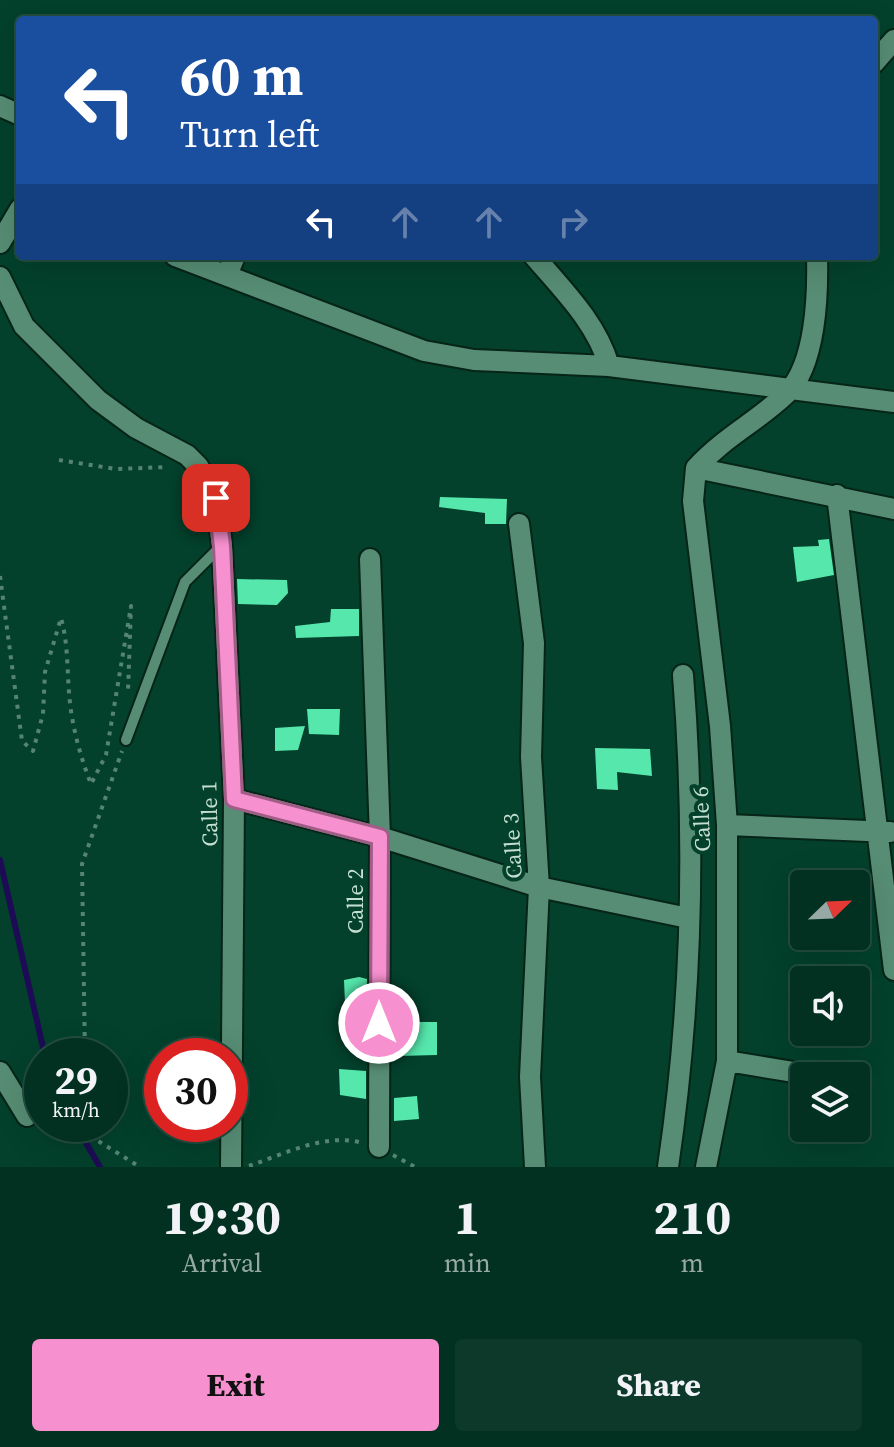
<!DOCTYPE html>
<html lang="en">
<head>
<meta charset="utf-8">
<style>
	:root { --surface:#023121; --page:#0c392a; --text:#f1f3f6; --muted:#96a9a5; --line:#234c3f; --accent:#f690cf }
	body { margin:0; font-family:"Source Serif 4",serif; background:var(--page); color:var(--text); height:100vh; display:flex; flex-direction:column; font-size:30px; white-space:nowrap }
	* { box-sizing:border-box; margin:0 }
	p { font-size:26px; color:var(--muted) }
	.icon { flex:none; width:44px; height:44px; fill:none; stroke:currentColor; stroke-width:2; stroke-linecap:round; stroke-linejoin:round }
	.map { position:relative; height:1167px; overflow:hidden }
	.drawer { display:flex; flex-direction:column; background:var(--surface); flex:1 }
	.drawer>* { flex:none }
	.hud { position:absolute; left:16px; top:16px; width:862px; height:244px; border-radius:8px; box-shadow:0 8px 32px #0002,0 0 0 2px var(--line); background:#1a4fa0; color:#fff; overflow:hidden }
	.needle { width:52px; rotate:67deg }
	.fabs { position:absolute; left:790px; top:870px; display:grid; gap:16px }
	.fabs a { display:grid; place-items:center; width:80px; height:80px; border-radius:8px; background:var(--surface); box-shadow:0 8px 32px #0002,0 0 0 2px var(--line); font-size:40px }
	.speed { position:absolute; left:24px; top:1038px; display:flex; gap:16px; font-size:40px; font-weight:700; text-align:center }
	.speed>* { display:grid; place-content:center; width:104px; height:104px; border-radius:50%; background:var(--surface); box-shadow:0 8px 32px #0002,0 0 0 2px var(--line); line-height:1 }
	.speed small { font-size:20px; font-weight:400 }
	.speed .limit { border:12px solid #d22; background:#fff; color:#111 }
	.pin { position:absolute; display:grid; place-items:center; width:68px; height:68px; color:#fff; margin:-34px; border-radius:16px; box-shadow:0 4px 12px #0006 }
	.me { position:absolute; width:88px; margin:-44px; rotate:0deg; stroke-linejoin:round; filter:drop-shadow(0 0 6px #0008) }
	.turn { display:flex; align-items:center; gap:28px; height:168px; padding:0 32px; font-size:36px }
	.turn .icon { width:104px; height:104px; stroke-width:2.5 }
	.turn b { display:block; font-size:56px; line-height:68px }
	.lanes { display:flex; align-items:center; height:76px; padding:0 32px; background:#0003; justify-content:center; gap:40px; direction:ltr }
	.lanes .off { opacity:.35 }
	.eta { display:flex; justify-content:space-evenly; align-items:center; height:136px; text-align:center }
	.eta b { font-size:48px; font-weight:700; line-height:56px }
	.cta { display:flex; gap:16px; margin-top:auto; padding:16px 32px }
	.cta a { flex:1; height:92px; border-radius:8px; background:var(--accent); color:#111; font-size:32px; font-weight:700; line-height:92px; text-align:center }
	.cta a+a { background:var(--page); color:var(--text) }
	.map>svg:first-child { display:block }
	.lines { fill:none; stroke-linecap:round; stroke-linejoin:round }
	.stream { stroke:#1d0c55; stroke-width:6 }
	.building { fill:#56e7ad }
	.service-casing { stroke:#072418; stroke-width:14 }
	.minor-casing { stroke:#072418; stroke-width:24 }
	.path { stroke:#558472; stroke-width:4; stroke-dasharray:4 6; stroke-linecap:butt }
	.service { stroke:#578d74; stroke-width:10 }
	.minor { stroke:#578d74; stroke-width:20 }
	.route-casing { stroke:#a05e87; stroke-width:20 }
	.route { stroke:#f690cf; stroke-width:14 }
	.labels { text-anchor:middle; stroke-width:8; stroke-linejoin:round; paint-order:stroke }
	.street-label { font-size:22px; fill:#c4dfd1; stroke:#03412c }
</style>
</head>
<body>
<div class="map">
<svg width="894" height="1167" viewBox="0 0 894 1167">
	<rect width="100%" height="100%" fill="#03412c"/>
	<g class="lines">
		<path class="stream" d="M0 860 45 1056
			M75 1124 100 1167"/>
	</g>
	<path class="building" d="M440 497 507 499 506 524H485V513L439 507Z
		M829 539 834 575 797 582 793 547 819 546 818 540Z
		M237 579 287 580 288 593 277 605 238 604Z
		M331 609H359V636L296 638 295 626 330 622Z
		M307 709H340L339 735 309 734Z
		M305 726 298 750 275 751V728Z
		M595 748 650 749 652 776 617 772 618 790 597 789Z
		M359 977 367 979 366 1004 345 1003 344 980Z
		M399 1022H437V1055L398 1056Z
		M339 1069 366 1071V1099L340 1095Z
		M417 1096 419 1119 394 1121V1098Z"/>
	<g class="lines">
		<g class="service-casing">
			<path id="service" d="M126 740 185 582 220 547"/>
		</g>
		<g class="minor-casing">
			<path id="minor" d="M874 63 894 40
				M0 106 20 115
				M0 243 20 209
				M175 256 424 351 474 360 609 366 894 402
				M534 256C562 289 597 323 609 366
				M227 275 235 256
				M0 277 24 326 98 400 136 428 187 455 198 466 216 498 222 546 234 799 231 1167
				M696 468 693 501 720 726 727 825V1061L706 1167
				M696 468C724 437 758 421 787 393 816 364 818 294 817 256
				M696 468 894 509
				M837 495 894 970
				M519 524 534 643 531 757 539 887 530 1077 535 1167
				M370 559 380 837 379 1147
				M234 799 380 837 539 887 688 918
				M727 825 890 832
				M727 1061 818 1076
				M0 1072 27 1116
				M856 1082H858
				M668 1167C692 1004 696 839 683 675"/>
		</g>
		<path class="path" d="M59 460 116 469 168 467
			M0 576 22 741 33 751 43 714 45 672 61 618C68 643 67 667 69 692 71 723 80 756 91 784L106 755 131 606 128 691
			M85 1056 82 864 122 751
			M90 1124 95 1139 140 1167
			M393 1155 415 1167
			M249 1166C284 1154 322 1134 359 1142"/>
		<use href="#service" class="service"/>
		<use href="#minor" class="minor"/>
	</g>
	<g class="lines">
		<g class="route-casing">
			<path id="route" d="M216 498 222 546 234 799 380 837 379 1023"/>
		</g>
		<use href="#route" class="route"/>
	</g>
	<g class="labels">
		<g class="street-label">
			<text transform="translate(209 814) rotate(-91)" y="8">Calle 1</text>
			<text transform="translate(701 819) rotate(-92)" y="8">Calle 6</text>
			<text transform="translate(512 846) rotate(-93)" y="8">Calle 3</text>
			<text transform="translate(355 901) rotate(-90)" y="8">Calle 2</text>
		</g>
	</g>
</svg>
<div class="fabs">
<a><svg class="needle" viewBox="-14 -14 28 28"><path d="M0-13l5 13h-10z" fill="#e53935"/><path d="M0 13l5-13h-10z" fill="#96a9a5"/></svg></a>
<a><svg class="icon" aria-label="sound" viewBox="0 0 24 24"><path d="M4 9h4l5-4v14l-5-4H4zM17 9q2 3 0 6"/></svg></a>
<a><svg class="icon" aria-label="layers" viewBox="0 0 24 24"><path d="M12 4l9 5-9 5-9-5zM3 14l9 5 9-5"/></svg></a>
</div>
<div class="speed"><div>29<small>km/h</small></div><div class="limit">30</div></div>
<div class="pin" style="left:216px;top:498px;background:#d93025"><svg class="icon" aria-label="arrive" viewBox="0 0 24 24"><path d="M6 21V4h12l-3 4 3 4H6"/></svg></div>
<svg class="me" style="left:379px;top:1023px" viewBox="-20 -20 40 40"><circle r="17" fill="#f690cf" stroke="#fff" stroke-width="3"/><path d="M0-11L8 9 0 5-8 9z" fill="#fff"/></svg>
<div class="hud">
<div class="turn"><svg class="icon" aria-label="left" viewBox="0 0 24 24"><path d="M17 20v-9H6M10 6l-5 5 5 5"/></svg><div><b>60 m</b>Turn left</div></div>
<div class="lanes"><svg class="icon" aria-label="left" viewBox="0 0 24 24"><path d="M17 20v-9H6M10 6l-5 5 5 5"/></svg><svg class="icon off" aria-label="ahead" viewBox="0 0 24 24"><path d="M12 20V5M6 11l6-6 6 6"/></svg><svg class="icon off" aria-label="ahead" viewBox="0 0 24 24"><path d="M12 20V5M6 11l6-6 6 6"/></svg><svg class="icon off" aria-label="right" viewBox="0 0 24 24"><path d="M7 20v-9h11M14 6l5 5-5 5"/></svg></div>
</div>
</div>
<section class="drawer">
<div class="eta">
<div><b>19:30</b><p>Arrival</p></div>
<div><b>1</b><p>min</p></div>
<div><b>210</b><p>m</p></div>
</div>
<div class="cta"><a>Exit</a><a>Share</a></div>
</section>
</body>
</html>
